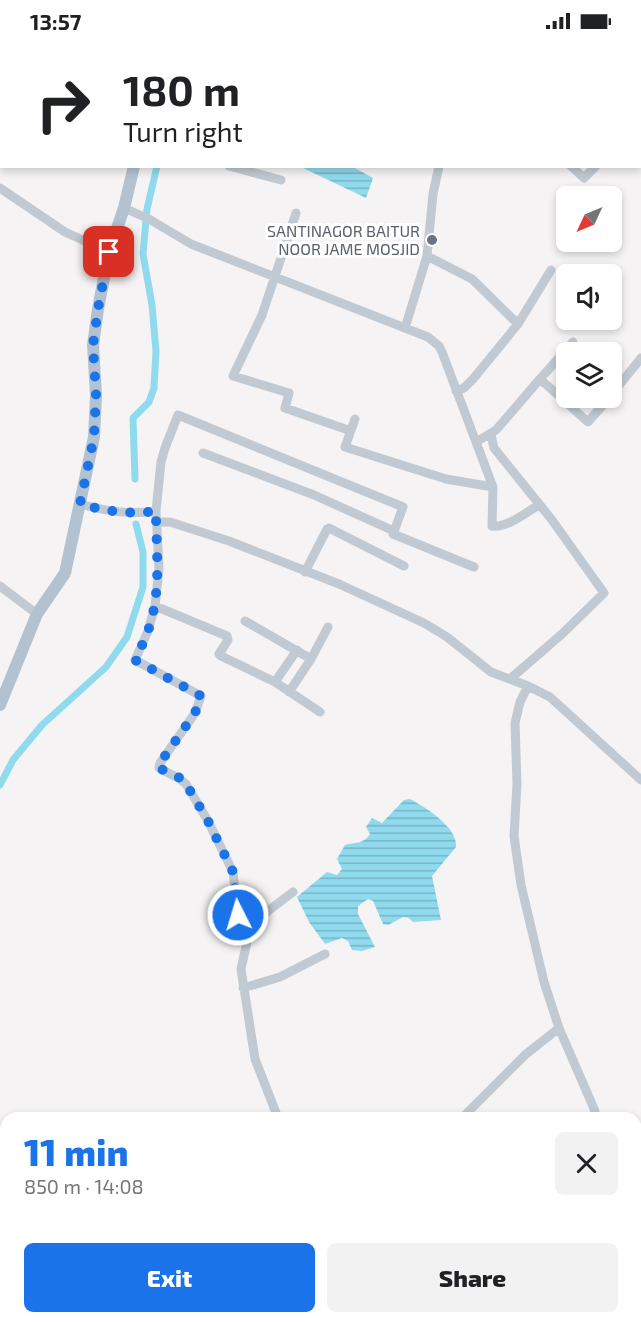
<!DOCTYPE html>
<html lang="en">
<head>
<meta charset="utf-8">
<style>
	:root { --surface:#fff; --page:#f2f2f2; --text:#202124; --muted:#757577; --accent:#1a73e8 }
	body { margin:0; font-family:"Exo 2",sans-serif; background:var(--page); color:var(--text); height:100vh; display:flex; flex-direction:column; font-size:22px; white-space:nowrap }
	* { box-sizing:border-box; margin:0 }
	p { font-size:20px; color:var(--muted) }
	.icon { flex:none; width:33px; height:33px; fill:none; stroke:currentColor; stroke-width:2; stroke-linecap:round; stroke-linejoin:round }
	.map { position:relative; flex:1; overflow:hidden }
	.side { position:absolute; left:0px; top:1070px; width:642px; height:212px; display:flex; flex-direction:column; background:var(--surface); border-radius:18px 18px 0 0; box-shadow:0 3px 9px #0003 }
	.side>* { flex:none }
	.guide { position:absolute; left:0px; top:0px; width:642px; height:126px; box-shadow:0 3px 9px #0003; background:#fff; color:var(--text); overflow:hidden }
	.needle { width:39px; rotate:226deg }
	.controls { position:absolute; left:556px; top:144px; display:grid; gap:12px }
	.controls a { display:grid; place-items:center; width:66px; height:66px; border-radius:9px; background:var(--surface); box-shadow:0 3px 9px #0003; font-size:30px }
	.pin { position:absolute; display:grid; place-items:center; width:51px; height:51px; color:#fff; margin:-26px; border-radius:12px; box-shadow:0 3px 9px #0006 }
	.me { position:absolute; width:66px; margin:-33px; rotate:355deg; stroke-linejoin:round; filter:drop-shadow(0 0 4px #0008) }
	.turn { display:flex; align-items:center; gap:21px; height:126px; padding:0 24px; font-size:27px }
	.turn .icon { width:78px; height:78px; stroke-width:2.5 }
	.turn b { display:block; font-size:42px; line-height:51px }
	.round { display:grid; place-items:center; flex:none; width:63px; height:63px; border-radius:9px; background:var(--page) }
	.overview { display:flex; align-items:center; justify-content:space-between; height:102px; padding:0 24px }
	h1 { font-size:36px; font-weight:800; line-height:45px; color:var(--accent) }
	.button { display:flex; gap:12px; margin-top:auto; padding:12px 24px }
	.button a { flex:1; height:69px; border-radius:9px; background:var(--accent); color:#fff; font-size:24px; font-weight:800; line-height:69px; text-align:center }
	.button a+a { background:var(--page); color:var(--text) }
	.status { display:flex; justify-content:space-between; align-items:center; height:42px; padding:0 30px; background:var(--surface); direction:ltr }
	.status svg { height:16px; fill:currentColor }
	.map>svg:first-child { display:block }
	.water { fill:url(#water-rules) }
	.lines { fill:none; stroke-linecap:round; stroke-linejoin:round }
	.canal { stroke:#90daee; stroke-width:7 }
	.minor { stroke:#c1cad2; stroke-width:9 }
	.major { stroke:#b3c2d1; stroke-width:12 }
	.route { stroke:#1a73e8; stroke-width:10; stroke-dasharray:0 18 }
	.worship-dot { fill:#6b7280; stroke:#fff; stroke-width:2 }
	.labels { text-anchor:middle; stroke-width:6; stroke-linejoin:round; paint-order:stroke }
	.worship-label { font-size:16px; fill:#5b616d; stroke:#fff; text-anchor:end }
</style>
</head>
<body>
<div class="status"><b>13:57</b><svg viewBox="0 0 49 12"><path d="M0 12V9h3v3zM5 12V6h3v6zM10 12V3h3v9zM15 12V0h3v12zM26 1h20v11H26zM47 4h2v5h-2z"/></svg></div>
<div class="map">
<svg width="641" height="1280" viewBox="0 0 641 1280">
	<defs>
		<pattern id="water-rules" width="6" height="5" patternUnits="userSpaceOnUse" patternTransform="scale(1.5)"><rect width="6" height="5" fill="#90daee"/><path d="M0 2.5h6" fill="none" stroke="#78b4c4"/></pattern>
	</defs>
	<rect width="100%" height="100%" fill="#f5f3f3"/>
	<path class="water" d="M301 125H353L373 136 366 156Z
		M410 757C425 765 458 785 456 805L432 834 441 878 413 880 409 876 403 875 388 883 383 882 373 859 368 857 358 864V872L375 905 362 909 352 908 348 899 342 896 325 902 309 880 297 855 327 830 337 833 342 827 337 817 345 803C356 800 364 802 370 792L366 785 372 776 382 781 404 758Z"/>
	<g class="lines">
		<path class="canal" d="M197 2 198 0
			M135 437 133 376 149 360 154 346 156 309 152 263 143 212 147 167 157 124
			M0 743 13 718 42 683 106 625 127 595 143 545V510L136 482"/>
		<path class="minor" d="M276 0 279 2
			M474 2 475 0
			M0 3 2 5
			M0 77 2 75
			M229 124 281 138
			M571 124 584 136 596 124
			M0 146 65 190 109 210
			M124 166 149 177 191 202 428 295 439 304 442 310 493 445 492 484C508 486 526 470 539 463
			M296 171 262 273 233 334 289 351 285 366 351 389
			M427 214 472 237 518 282
			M405 286 427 214 433 152 439 124
			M540 337 573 300
			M456 349 464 346 473 337 518 282 551 228
			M612 352 641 316
			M355 377 345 405 446 437 493 445
			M491 393 494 406 552 478 604 551 562 592 510 637
			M476 400 496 388 540 337 588 380 609 356
			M203 411 314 453 394 489
			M80 462C106 469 129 473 156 469
			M156 480H170L229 499 339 542 424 581 447 595 491 630 528 644 550 655 641 738
			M305 530 327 487 329 486 404 524
			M0 544 37 572
			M155 564 227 594 228 598 219 612 221 614 275 640 320 670
			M245 579 311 617 289 650
			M311 617 328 585
			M275 640 297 608
			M528 644 520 660 515 681 517 742 514 794 521 843 544 940 559 986 595 1069 593 1076
			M243 888 293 850
			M243 946 280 935 325 912
			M278 1076 255 1017 241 927 247 900 238 873 233 830 208 779 186 742 180 737 159 726 160 721 195 671 201 654 135 618 148 589 155 564 159 527 156 469 161 420 165 406 178 373 403 465 393 492 474 525
			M462 1076 525 1013 559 986
			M0 1168 6 1171
			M636 1175V1180
			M148 1275 153 1280
			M288 1275 291 1280
			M369 1275 371 1280
			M538 1275 541 1280
			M257 1280 262 1275
			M558 1280 562 1275"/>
		<path class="major" d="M161 2 162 0
			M0 663 37 572 65 531 94 395 96 353 93 303 98 267 109 210 124 166 134 124"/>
	</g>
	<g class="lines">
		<path class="route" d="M109 210 98 267 93 303 96 353 94 395 80 462C106 469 129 473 156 469 156 509 162 549 148 589 145 599 139 608 135 618L201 654 195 671 160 721 159 726 180 736 186 742 208 779 233 830 238 873"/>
	</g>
	<circle class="worship-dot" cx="432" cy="198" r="6"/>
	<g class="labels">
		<g class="worship-label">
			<text x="420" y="195">SANTINAGOR BAITUR<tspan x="420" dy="18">NOOR JAME MOSJID</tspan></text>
		</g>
	</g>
</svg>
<div class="controls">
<a><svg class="needle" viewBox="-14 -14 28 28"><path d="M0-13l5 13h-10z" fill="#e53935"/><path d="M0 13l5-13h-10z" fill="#757577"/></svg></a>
<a><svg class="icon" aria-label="sound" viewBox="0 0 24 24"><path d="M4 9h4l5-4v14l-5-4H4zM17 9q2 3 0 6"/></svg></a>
<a><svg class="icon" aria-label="layers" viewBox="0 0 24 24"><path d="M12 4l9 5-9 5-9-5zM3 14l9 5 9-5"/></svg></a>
</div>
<div class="pin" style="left:109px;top:210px;background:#d93025"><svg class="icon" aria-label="arrive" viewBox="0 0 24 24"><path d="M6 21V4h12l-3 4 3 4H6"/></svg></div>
<svg class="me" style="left:238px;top:873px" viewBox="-20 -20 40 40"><circle r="17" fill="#1a73e8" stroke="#fff" stroke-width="3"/><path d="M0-11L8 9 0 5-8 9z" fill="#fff"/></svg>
<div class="guide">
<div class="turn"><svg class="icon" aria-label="right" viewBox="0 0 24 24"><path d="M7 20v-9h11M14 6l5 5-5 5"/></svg><div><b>180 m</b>Turn right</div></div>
</div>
<section class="side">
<div class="overview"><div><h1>11 min</h1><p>850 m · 14:08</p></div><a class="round"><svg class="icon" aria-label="close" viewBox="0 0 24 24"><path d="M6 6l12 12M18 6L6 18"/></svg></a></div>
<div class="button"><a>Exit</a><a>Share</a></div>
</section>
</div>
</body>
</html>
